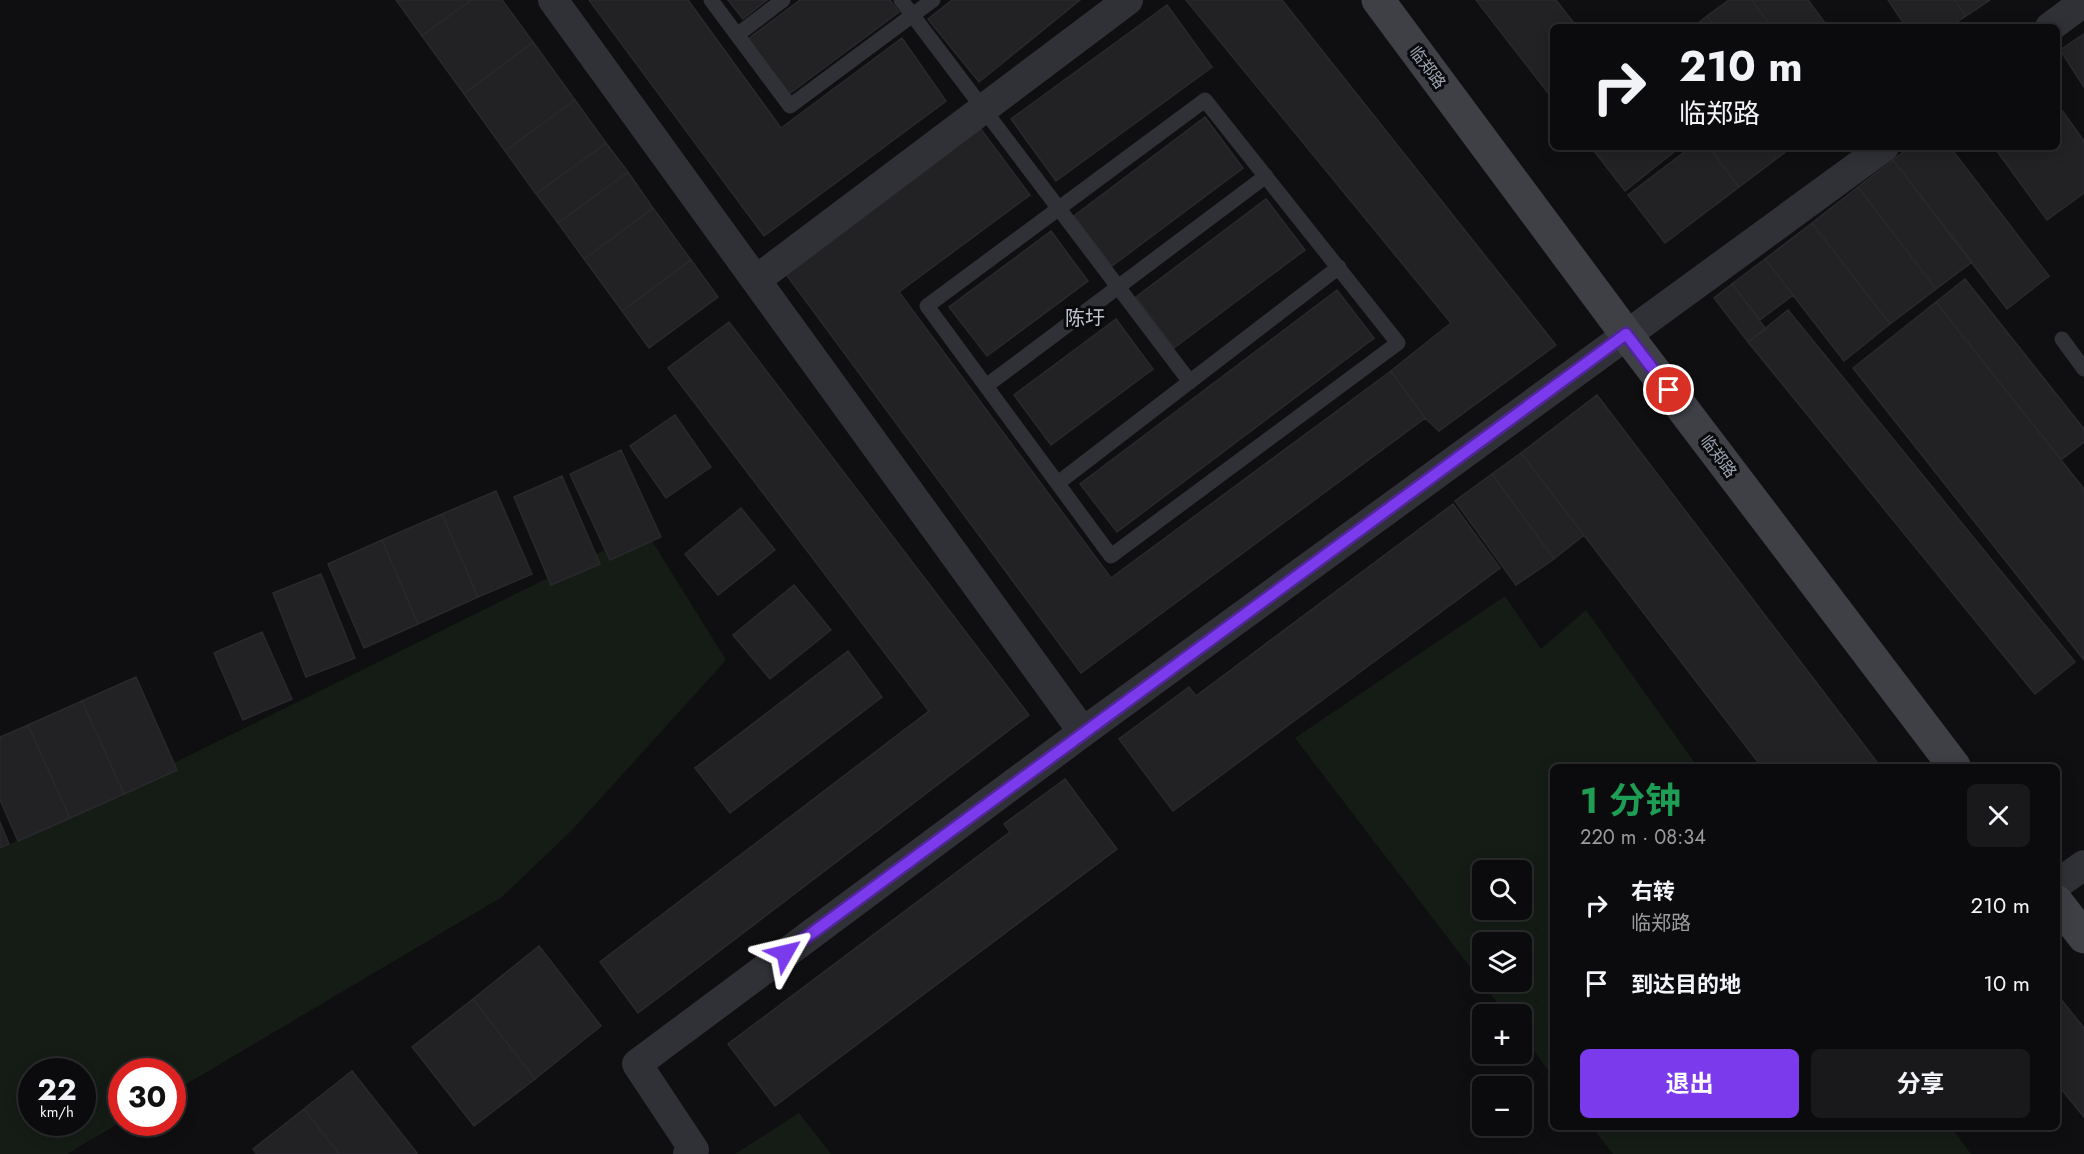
<!DOCTYPE html>
<html lang="zh">
<head>
<meta charset="utf-8">
<style>
	:root { --surface:#0b0b0d; --page:#19191b; --text:#f1f3f6; --muted:#9a9b9d; --line:#2b2b2e; --accent:#7c3aed }
	body { margin:0; font-family:Jost,"Noto Sans SC",sans-serif; background:var(--page); color:var(--text); height:100vh; display:flex; flex-direction:column; font-size:22px; white-space:nowrap }
	* { box-sizing:border-box; margin:0 }
	p { font-size:20px; color:var(--muted) }
	.icon { flex:none; width:33px; height:33px; fill:none; stroke:currentColor; stroke-width:2; stroke-linecap:round; stroke-linejoin:round }
	.map { position:relative; flex:1; overflow:hidden }
	.drawer { position:absolute; left:1550px; top:764px; width:510px; height:366px; display:flex; flex-direction:column; background:var(--surface); border-radius:9px; box-shadow:0 3px 15px #0003,0 0 0 2px var(--line) }
	.drawer>* { flex:none }
	.hud { position:absolute; left:1550px; top:24px; width:510px; height:126px; border-radius:9px; box-shadow:0 3px 15px #0003,0 0 0 2px var(--line); background:#0b0b0d; color:var(--text); overflow:hidden }
	.tools { position:absolute; left:1472px; top:860px; display:grid; gap:12px }
	.tools a { display:grid; place-items:center; width:60px; height:60px; border-radius:9px; background:var(--surface); box-shadow:0 3px 15px #0003,0 0 0 2px var(--line); font-size:30px }
	.speed { position:absolute; left:18px; top:1058px; display:flex; gap:12px; font-size:30px; font-weight:700; text-align:center }
	.speed>* { display:grid; place-content:center; width:78px; height:78px; border-radius:50%; background:var(--surface); box-shadow:0 3px 15px #0003,0 0 0 2px var(--line); line-height:1 }
	.speed small { font-size:15px; font-weight:400 }
	.speed .limit { border:9px solid #d22; background:#fff; color:#111 }
	.pin { position:absolute; display:grid; place-items:center; width:51px; height:51px; color:#fff; margin:-26px; border:3px solid #fff; border-radius:50%; box-shadow:0 2px 6px #0007 }
	.me { position:absolute; width:66px; margin:-33px; rotate:53deg; stroke-linejoin:round; filter:drop-shadow(0 0 4px #0008) }
	.turn { display:flex; align-items:center; gap:21px; height:126px; padding:0 30px; font-size:27px }
	.turn .icon { width:78px; height:78px; stroke-width:2.5 }
	.turn b { display:block; font-size:42px; line-height:51px }
	.round { display:grid; place-items:center; flex:none; width:63px; height:63px; border-radius:9px; background:var(--page) }
	.overview { display:flex; align-items:center; justify-content:space-between; height:102px; padding:0 30px }
	h1 { font-size:36px; font-weight:700; line-height:45px; color:#1e9e55 }
	.action { display:flex; gap:12px; margin-top:auto; padding:12px 30px }
	.action a { flex:1; height:69px; border-radius:9px; background:var(--accent); color:#fff; font-size:24px; font-weight:700; line-height:69px; text-align:center }
	.action a+a { background:var(--page); color:var(--text) }
	ul { padding:0; list-style:none }
	li { display:flex; align-items:center; gap:18px; height:78px; padding:0 30px }
	li div { flex:1 }
	li b { display:block; font-size:22px }
	li em { font-style:normal }
	.map>svg:first-child { display:block }
	.green { fill:#151c16; fill-rule:evenodd }
	.building { fill:#222225; stroke:#29292d; stroke-width:1.5 }
	.lines { fill:none; stroke-linecap:round; stroke-linejoin:round }
	.service { stroke:#303136; stroke-width:15 }
	.minor { stroke:#303136; stroke-width:30 }
	.secondary { stroke:#3e4046; stroke-width:33 }
	.route-casing { stroke:#51269a; stroke-width:15 }
	.route { stroke:#7c3aed; stroke-width:10 }
	.labels { text-anchor:middle; stroke-width:6; stroke-linejoin:round; paint-order:stroke }
	.street-label { font-size:16px; fill:#9ea5b3; stroke:#0a0a0c }
	.quarter-label { font-size:20px; fill:#c0c4cf; stroke:#0a0a0c }
</style>
</head>
<body>
<div class="map">
<svg width="2084" height="1154" viewBox="0 0 2084 1154">
	<rect width="100%" height="100%" fill="#0f0f11"/>
	<path class="green" d="M645 530 726 660 572 830 502 897 173 1092 172 1071H122L121 1122 67 1154H0V849ZM32 1071H82V1122H32Z
		M1505 596 1541 649 1586 610 1697 766H1552V1075L1521 1034V1014H1506L1295 738ZM1482 870H1521V909H1482ZM1482 942H1521V981H1482Z
		M799 1113 831 1154H735Z
		M1592 1127H1951L1971 1154H1613Z"/>
	<path class="building" d="M396 0H471L422 36Z
		M471 0H502L533 42 464 94 422 36Z
		M589 0H688L781 128 902 38 946 101 764 236Z
		M728 0H767L743 19Z
		M800 0H890L899 12 789 94 748 39Z
		M952 0H1080L979 82 928 19Z
		M1186 0H1282L1556 345 1439 431 1425 418 1391 371 1451 323Z
		M1476 0H1556L1577 27H1552V98Z
		M1729 0H1751L1772 27H1716L1707 16Z
		M1751 0H1808L1828 27H1772Z
		M1888 0H1955L1966 16 1949 27H1906Z
		M1955 0H1990L1966 16Z
		M1167 5 1212 67 1056 181 1011 119Z
		M1707 16 1716 27H1693Z
		M2084 34V87L2060 50Z
		M533 42 575 100 505 151 464 94Z
		M575 100 606 143 536 194 505 151Z
		M2056 102 2084 141V193L2047 220 1994 147H2056Z
		M1205 117 1243 168 1112 266 1074 216Z
		M980 128 1030 195 899 292 1111 578 1391 371 1425 418 1081 673 785 273Z
		M606 143 628 172 558 223 536 194Z
		M1591 147H1670L1674 152 1625 191Z
		M1691 147H1709L1739 187 1665 243 1628 195Z
		M1709 147H1792L1739 187Z
		M1910 147H1950L2049 276 2007 309 1893 160Z
		M1893 160 1972 262 1936 289 1858 187Z
		M628 172 653 208 584 259 558 223Z
		M1858 187 1936 289 1890 324 1812 223Z
		M1266 199 1305 250 1174 348 1136 297Z
		M653 208 691 260 622 311 584 259Z
		M1812 223 1890 324 1844 361 1765 259Z
		M1051 231 1088 281 987 356 949 307Z
		M1765 259 1793 295 1760 320 1732 284Z
		M691 260 718 297 649 348 622 311Z
		M1965 279 2084 429V442L2061 460 1936 302Z
		M1732 284 1766 329 1748 342 1714 298Z
		M1337 290 1374 338 1117 532 1080 484Z
		M1936 302 2084 489V660L1853 368Z
		M1788 310 2075 662 2035 694 1748 342Z
		M1116 319 1153 369 1051 445 1014 395Z
		M729 322 1029 715 638 1013 600 962 929 711 668 368Z
		M1597 395 1880 766H1761L1521 453Z
		M675 415 711 467 666 498 630 446Z
		M621 450 661 537 610 560 570 474Z
		M1521 453 1584 535 1554 559 1492 474Z
		M1492 474 1554 559 1516 585 1455 501Z
		M562 476 600 564 551 585 514 497Z
		M496 491 532 574 478 597 442 514Z
		M1453 504 1500 568 1173 811 1119 739 1189 687 1196 696Z
		M741 508 775 550 718 595 685 554Z
		M442 514 478 597 418 624 382 540Z
		M382 540 418 624 364 648 328 564Z
		M321 574 355 658 306 677 273 593Z
		M794 585 831 630 770 679 733 635Z
		M262 632 292 699 243 720 214 653Z
		M848 651 882 697 730 813 695 768Z
		M136 677 177 770 124 794 82 701Z
		M82 701 124 794 70 818 28 725Z
		M28 725 70 818 18 841 0 800V737Z
		M1065 779 1117 849 775 1106 728 1044 1010 832 1004 824Z
		M0 822 9 844 0 848Z
		M539 946 601 1026 535 1079 473 999Z
		M2056 993 2084 1028V1117L2056 1083Z
		M473 999 535 1079 474 1126 412 1047Z
		M352 1071 417 1153 415 1154H339L304 1109Z
		M304 1109 339 1154H257L253 1149Z"/>
	<g class="lines">
		<path class="service" d="M711 0 790 106 933 0
			M901 0 1190 382
			M737 35 783 0
			M1205 100 1398 343 1111 556 927 306Z
			M2062 339 2084 369
			M986 386 1266 176
			M1058 483 1339 267"/>
		<path class="minor" d="M553 0 1083 732
			M2050 27 2084 2
			M756 280 1128 0
			M2056 885 2084 865
			M688 1154 694 1150 637 1064 1083 732 1884 147"/>
		<path class="secondary" d="M1378 0 1626 334 1954 766
			M2056 901 2084 937"/>
	</g>
	<g class="lines">
		<g class="route-casing">
			<path id="route" d="M785 953 1626 334 1669 390"/>
		</g>
		<use href="#route" class="route"/>
	</g>
	<g class="labels">
		<g class="street-label">
			<text transform="translate(1428 67) rotate(53)" y="6">临郑路</text>
			<text transform="translate(1719 456) rotate(53)" y="6">临郑路</text>
		</g>
		<g class="quarter-label">
			<text x="1085" y="325">陈圩</text>
		</g>
	</g>
</svg>
<div class="tools">
<a><svg class="icon" aria-label="search" viewBox="0 0 24 24"><circle cx="10" cy="10" r="6"/><path d="M15 15l6 6"/></svg></a>
<a><svg class="icon" aria-label="layers" viewBox="0 0 24 24"><path d="M12 4l9 5-9 5-9-5zM3 14l9 5 9-5"/></svg></a>
<a>+</a>
<a>−</a>
</div>
<div class="speed"><div>22<small>km/h</small></div><div class="limit">30</div></div>
<div class="pin" style="left:1669px;top:390px;background:#d93025"><svg class="icon" aria-label="arrive" viewBox="0 0 24 24"><path d="M6 21V4h12l-3 4 3 4H6"/></svg></div>
<svg class="me" style="left:785px;top:953px" viewBox="-20 -20 40 40"><path d="M0-17L14 15 0 8-14 15z" fill="#7c3aed" stroke="#fff" stroke-width="4"/></svg>
<div class="hud">
<div class="turn"><svg class="icon" aria-label="right" viewBox="0 0 24 24"><path d="M7 20v-9h11M14 6l5 5-5 5"/></svg><div><b>210 m</b>临郑路</div></div>
</div>
<section class="drawer">
<div class="overview"><div><h1>1 分钟</h1><p>220 m · 08:34</p></div><a class="round"><svg class="icon" aria-label="close" viewBox="0 0 24 24"><path d="M6 6l12 12M18 6L6 18"/></svg></a></div>
<ul>
<li><svg class="icon" aria-label="right" viewBox="0 0 24 24"><path d="M7 20v-9h11M14 6l5 5-5 5"/></svg><div><b>右转</b><p>临郑路</p></div><em>210 m</em></li>
<li><svg class="icon" aria-label="arrive" viewBox="0 0 24 24"><path d="M6 21V4h12l-3 4 3 4H6"/></svg><div><b>到达目的地</b></div><em>10 m</em></li>
</ul>
<div class="action"><a>退出</a><a>分享</a></div>
</section>
</div>
</body>
</html>
